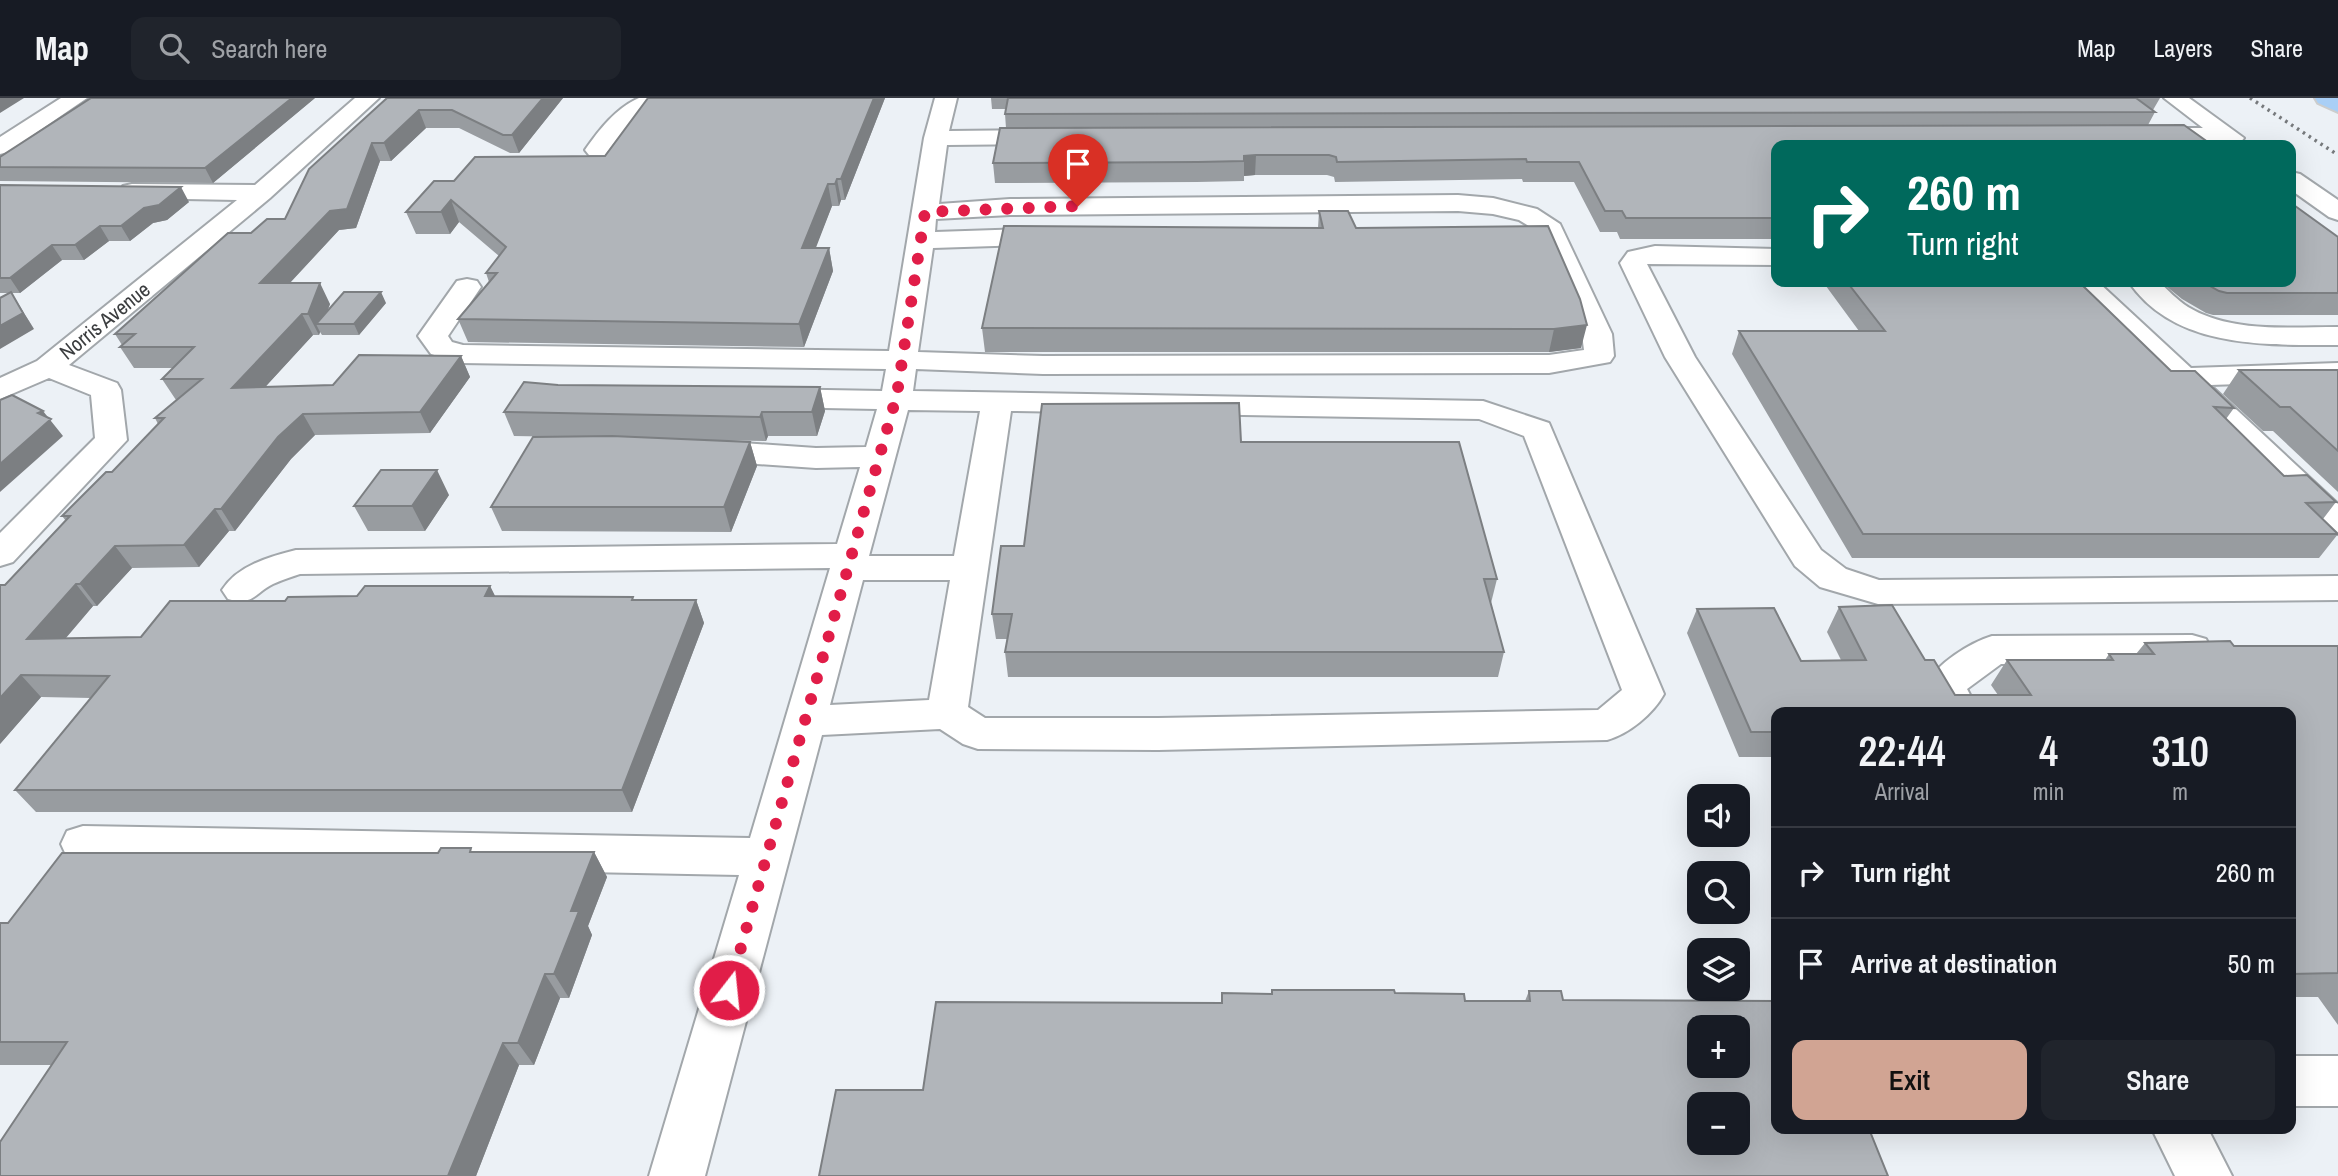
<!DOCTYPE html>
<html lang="en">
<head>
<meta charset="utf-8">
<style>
	:root { --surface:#171b24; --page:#20242c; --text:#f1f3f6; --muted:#9ea1a6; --line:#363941; --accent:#d1a493 }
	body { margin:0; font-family:"Archivo Narrow",sans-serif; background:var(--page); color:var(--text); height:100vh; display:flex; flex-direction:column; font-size:26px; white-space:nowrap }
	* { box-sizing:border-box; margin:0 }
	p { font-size:23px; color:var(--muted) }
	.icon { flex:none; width:38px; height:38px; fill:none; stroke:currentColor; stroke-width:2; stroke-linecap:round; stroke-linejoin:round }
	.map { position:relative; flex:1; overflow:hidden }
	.details { position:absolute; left:1771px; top:609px; width:525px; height:427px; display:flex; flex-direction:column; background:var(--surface); border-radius:14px; box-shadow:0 7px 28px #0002 }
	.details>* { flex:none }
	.banner { position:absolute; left:1771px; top:42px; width:525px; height:147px; border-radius:14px; box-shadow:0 7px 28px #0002; background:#00695c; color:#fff; overflow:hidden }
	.buttons { position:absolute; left:1687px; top:686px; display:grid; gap:14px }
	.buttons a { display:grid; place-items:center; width:63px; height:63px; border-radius:14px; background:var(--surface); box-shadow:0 7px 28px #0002; font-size:35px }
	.pin { position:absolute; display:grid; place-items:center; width:60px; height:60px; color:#fff; margin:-72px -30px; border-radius:50% 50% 50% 0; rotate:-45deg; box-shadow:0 0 7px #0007 }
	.pin .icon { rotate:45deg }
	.me { position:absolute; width:77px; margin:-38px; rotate:16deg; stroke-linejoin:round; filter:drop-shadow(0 0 5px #0008) }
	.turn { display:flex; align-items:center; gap:24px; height:147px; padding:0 21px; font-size:32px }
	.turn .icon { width:91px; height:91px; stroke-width:2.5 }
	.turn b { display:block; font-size:49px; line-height:60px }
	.eta { display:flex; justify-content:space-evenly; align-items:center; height:119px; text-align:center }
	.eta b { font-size:42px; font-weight:600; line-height:49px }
	.primary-button { display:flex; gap:14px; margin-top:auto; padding:14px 21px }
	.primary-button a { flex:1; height:80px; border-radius:14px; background:var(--accent); color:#111; font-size:28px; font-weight:600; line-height:80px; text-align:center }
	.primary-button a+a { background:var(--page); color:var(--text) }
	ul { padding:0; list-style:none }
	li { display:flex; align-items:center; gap:21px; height:91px; padding:0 21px; border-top:2px solid var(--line) }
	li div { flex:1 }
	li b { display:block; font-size:26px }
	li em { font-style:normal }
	header { display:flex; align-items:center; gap:42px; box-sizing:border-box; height:98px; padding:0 35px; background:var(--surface); border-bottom:2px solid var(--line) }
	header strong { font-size:33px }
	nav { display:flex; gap:38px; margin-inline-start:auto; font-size:24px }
	.search { width:490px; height:63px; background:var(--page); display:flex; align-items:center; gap:18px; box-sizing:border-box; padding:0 24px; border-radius:14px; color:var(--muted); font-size:26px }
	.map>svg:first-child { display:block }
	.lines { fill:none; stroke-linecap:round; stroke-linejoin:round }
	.minor-casing { stroke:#a2a7ab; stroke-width:4 }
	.major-casing { stroke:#cccdcd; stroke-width:4 }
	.minor { fill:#fff; fill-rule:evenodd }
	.major { fill:#a9cff6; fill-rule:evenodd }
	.rail { stroke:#76797c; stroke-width:3.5; stroke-dasharray:2.5 4.5; stroke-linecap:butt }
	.wall { fill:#989ca0 }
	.shaded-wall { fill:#7c7f82 }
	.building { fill:#b1b5ba; stroke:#7c7f82; stroke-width:2; fill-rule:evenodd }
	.route { stroke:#e11d48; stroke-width:12; stroke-dasharray:0 21.6 }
	.labels { text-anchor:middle; stroke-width:6; stroke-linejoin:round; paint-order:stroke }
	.far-street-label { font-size:21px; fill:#3b3d3f; stroke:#fff }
</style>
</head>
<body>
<header>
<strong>Map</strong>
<div class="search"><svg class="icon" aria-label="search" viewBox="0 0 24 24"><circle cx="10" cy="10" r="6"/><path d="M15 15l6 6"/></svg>Search here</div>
<nav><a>Map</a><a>Layers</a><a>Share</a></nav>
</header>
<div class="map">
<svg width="2338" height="1078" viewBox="0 0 2338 1078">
	<rect width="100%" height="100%" fill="#ecf1f6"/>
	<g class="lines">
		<g class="minor-casing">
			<path id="minor" d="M61 0H87L8 54 0 56V39Z
				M355 0H379L270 100 69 267 117 285 121 292 127 342 13 464 0 468V435L95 340 91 297 49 280 0 301V280L37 263 237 102 132 100 123 98 120 93 123 88 132 86 255 87Z
				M639 0H707L704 5C689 8 674 6 659 8 635 13 619 39 605 57H589L585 52C599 32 616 10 639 0Z
				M935 0H957L949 33 1050 32 1058 34 1062 39 1058 44 1050 46 947 47 939 106 1010 101 1458 97 1493 100 1537 111 1560 126 1612 236 1614 258 1610 264 1549 275 1043 276 916 271 913 293 1483 303 1549 325 1664 596C1653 616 1629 636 1607 642L1158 652 978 651 963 646 940 631 822 637 705 1078H649L739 777 83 764 67 759 61 746 67 733 83 728 750 740 830 470 300 476C291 479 281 482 273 486 253 496 254 508 228 501L222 492C238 467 269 459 296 452L837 446 860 369 816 370 700 362 688 359 684 352 688 345 700 342 816 350 866 349 877 311 771 309 760 307 755 300 760 293 771 291 882 293 886 271 461 265 431 256 418 238 457 183 467 181 477 183 481 189 448 238 452 244 463 247 889 253 924 40ZM1458 113 1493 116 1519 122 1540 135 1582 236 1584 252 1549 257 1043 258 918 254 933 150 1055 146 1064 144 1068 138 1064 132 1055 130 935 134 936 121 1010 117ZM908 312 980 313 954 458H869ZM1011 313 1479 321 1524 338 1622 592 1598 612 1158 620H985L968 609ZM863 482H950L929 602 830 607Z
				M2164 0H2189L2244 40 2240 45 2232 47 2222 44 2138 42 2135 37 2138 32 2146 30H2203Z
				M2291 74 2300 76 2338 102V122L2329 119 2291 92Z
				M1655 148 1776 151V167L1647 166 1695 259 1821 452 1846 471 1879 482 2338 478V502L1878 506 1820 489 1795 468 1665 259 1620 165 1628 154Z
				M2068 184H2098L2191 270 2338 265V283L2210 287 2338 406V436L2326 433Z
				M2129 184H2159C2168 192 2177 202 2188 209 2231 235 2290 229 2338 229V247C2266 247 2175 251 2129 184Z
				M2192 537 2206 541 2211 551 2206 561 2192 565 2001 566 1967 591 1979 614H1939L1925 587C1937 566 1969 545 1992 538Z
				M2291 958H2338V1008H2291Z
				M2152 1031H2208L2232 1078H2175Z"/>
		</g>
		<g class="major-casing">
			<path id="major" d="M2315 0H2338V14L2318 5Z"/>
		</g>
		<use href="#minor" class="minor"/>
		<use href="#major" class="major"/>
		<path class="rail" d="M2250 0 2338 57"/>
	</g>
	<path class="wall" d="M315 0 213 85 0 83V59Z
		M387 0H563L519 55H510L459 30H426L391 63H380L356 130 339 132 290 185 330 206 327 213 386 205 359 237H322L320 234 319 237H313L265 289 333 287 461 258 470 279 430 335 315 337 291 361 235 433H229L199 469 132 470 97 508H93L66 540 141 539 285 503 490 488 495 498 635 502H696L704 525 632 714H36L15 692 91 600 41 599 0 646 66 423 62 418 112 374 158 326 155 320 176 302 162 281 173 270H134L120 249 122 247 115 236 251 135 285 121Z
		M648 0H885L845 102H841L839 108H832L815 150H829L833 173 804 249 468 244 458 221 489 184 486 175 499 158 459 124 450 136H416L406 114 454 83 605 58Z
		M991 0H2160L2153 12 2155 14 2148 27 1776 47V141H1620L1617 134H1600L1574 84H1523L1522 81 1335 84 1334 79 1327 77H1255L1244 78V83L1197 84 995 85 993 65 1006 30 1005 16 1006 11H992Z
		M0 87 189 104 167 122 153 125 130 143H109L84 162H62L20 195H11L34 231 9 195H0Z
		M1319 113 1356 130 1548 128 1581 250 1549 254H985L982 230 1318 130Z
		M2338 139V217H2213L2206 215 2182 201 2161 184H2291Z
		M1823 184H2079L2171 273 2234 310 2226 321 2284 378 2336 404 2323 421 2338 436 2319 460H1852L1732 256 1739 233H1859Z
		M2239 272H2338V394L2273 333H2263L2223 296Z
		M820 289 825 313 817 338H768L766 343 707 342 750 344 757 368 731 434 502 433 491 409 571 339 514 338 504 314Z
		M1241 344 1497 481 1491 505 1504 554 1498 579H1008L1005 554 1007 541H996L992 516 1024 448Z
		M449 397 425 433H368L354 408Z
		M1839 509 1925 562 1955 597H1998L1991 587 2007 562H2105L2109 556H2136L2145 545 2234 548H2338V927L2318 899H2291V614H1776V659H1739L1687 535 1697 511 1801 563 1841 562 1827 534Z
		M474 754H594L607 779 588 828 592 837 569 900H560L534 967H519L476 1078H0L52 967H0V825H8L438 755Z
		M1529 893 1563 902 923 992 1222 905 1271 896 1395 895 1465 903H1525Z"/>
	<path class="shaded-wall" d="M0 0H24L0 15Z
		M292 0H315L213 85 205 70Z
		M543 0H563L519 55 512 37Z
		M874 0H885L845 102 841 81Z
		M419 12 426 30 391 63 384 45Z
		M372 45 380 63 356 130 339 132 271 205 260 185Z
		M1256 57 1255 77 1244 78V58Z
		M837 81 841 102 839 108 835 86Z
		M828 86 832 108 807 173 802 150Z
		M181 89 189 104 167 122 153 125 130 143 121 128 144 110Z
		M451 102 459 124 450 136 441 114Z
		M100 128 109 143 84 162 75 147Z
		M52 147 62 162 20 195 10 180Z
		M829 150 833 173 804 249 799 226Z
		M320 185 330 206 323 226H316L320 234 319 237 308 216Z
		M11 194 34 231 0 251V228Z
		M381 194 386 205 359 237 354 226Z
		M302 216 313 237 245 311 232 290Z
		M1587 227 1581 250 1549 254 1554 231Z
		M461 258 470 279 430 335 420 314Z
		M820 289 825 313 817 338 812 314Z
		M43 313 63 338 0 394V366L38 315Z
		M762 314 768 338 766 343 760 319Z
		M303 316 315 337 291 361 235 433 221 411 278 339Z
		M750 344 757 368 731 434 724 409Z
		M437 372 449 397 425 433 412 408Z
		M215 411 229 433 199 469 184 447Z
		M115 448 132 470 97 508 80 486Z
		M76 486 93 508 46 563 27 541Z
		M490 488 501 510 485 498Z
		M696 502 704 525 632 714 622 692Z
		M21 577 41 599 0 646V600Z
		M594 754 607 779 588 828 592 837 569 900 554 876 571 813Z
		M545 876 560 900 534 967 518 945Z
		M503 945 519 967 476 1078H448Z"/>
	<path class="building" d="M91 0H292L205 70 0 69V59Z
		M387 0H543L512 37H503L452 12H419L384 45H372L347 111 330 113 260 185H320L308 216H302L232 290 333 287 359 257 461 258 420 314 303 316 278 339 221 411H215L184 447 115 448 80 486H76L27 541 141 539 170 503H285L288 499 357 498 365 488H490L485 498 633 499 632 502H696L622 692H15L109 578 21 577 0 600V487H5L70 418H62L106 374H112L164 320H155L202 281H162L194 249H120L135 236H115L228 135H251L267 121H285L309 71Z
		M648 0H874L841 81H837L835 86H828L802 150H829L799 226 458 221 497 175H486L506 149 451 102 441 114H406L434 83H454L475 59 605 58Z
		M1008 0H2136L2155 14 1005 16Z
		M2184 27 2212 47H1776V120H1626L1622 113H1605L1579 64H1527L1526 61 1337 64 1336 59 1329 57H1256L1244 58V63L1198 64 993 65 1000 30Z
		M0 87 181 89 159 107 144 110 121 128H100L75 147H52L10 180H0Z
		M2291 105 2338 139V195H2227L2219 193 2203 184H2291Z
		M1319 113H1348L1356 130 1548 128 1580 201 1587 227 1554 231 982 230 1004 128 1323 130Z
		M1847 184H2079L2171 273H2195L2234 310 2214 309 2284 378 2307 377 2336 404 2306 405 2338 436H1863L1739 233H1885Z
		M11 194 23 215 0 228V200Z
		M344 194H381L354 226H316Z
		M2239 272H2338V353L2290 309H2280Z
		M524 284 558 287 820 289 812 314H762L760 319 504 314Z
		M12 297 43 313 38 315 51 321 0 366V302Z
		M1239 305 1241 344H1459L1497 481H1484L1504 554H1005L1012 516H992L1001 448H1024L1042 306Z
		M612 338 750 344 724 409H491L533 339Z
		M381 372H437L412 408H354Z
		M1892 507 1925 562H1934L1955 597H2031L2007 562H2113L2109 556H2154L2145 545 2230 543 2234 548H2338V875L2291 876V614H1776V634H1751L1697 511 1774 510 1801 563 1866 562 1839 509Z
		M441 750H471L470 754H594L571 813H579L554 876H545L518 945H503L448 1078H0V1044L67 944H0V825H8L62 755H438Z
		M1272 892H1394L1395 895 1464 896 1465 903H1530L1529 893H1561L1563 902 1776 903V1031H1869L1888 1078H819L836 992H923L936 904 1222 905V895L1272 896ZM1699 929H1738V968H1699ZM1699 1006H1738V1045H1699Z"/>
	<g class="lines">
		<path class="route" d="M729 892 897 296 925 114 1078 108"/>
	</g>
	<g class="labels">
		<g class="far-street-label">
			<text transform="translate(105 223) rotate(-39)" y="7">Norris Avenue</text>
		</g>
	</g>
</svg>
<div class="buttons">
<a><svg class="icon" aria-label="sound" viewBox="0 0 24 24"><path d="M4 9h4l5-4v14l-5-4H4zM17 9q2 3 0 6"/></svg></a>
<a><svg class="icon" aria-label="search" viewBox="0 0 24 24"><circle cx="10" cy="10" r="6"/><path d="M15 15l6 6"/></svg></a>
<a><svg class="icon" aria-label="layers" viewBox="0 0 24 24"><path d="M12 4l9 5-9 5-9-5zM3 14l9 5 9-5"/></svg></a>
<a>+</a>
<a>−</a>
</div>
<div class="pin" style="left:1078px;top:108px;background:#d93025"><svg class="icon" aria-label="arrive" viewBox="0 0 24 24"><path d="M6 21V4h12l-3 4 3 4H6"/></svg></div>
<svg class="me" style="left:729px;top:892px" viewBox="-20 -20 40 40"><circle r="17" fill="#e11d48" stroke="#fff" stroke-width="3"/><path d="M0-11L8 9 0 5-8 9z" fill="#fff"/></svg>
<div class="banner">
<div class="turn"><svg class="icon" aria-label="right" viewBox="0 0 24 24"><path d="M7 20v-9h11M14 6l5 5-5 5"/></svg><div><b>260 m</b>Turn right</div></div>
</div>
<section class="details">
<div class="eta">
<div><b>22:44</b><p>Arrival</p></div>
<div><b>4</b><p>min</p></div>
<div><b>310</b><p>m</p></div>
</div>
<ul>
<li><svg class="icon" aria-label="right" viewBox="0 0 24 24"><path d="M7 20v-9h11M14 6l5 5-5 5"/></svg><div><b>Turn right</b></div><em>260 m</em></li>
<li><svg class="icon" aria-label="arrive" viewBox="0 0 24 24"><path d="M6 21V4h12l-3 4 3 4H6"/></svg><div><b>Arrive at destination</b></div><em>50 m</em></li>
</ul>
<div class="primary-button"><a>Exit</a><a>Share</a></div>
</section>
</div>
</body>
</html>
